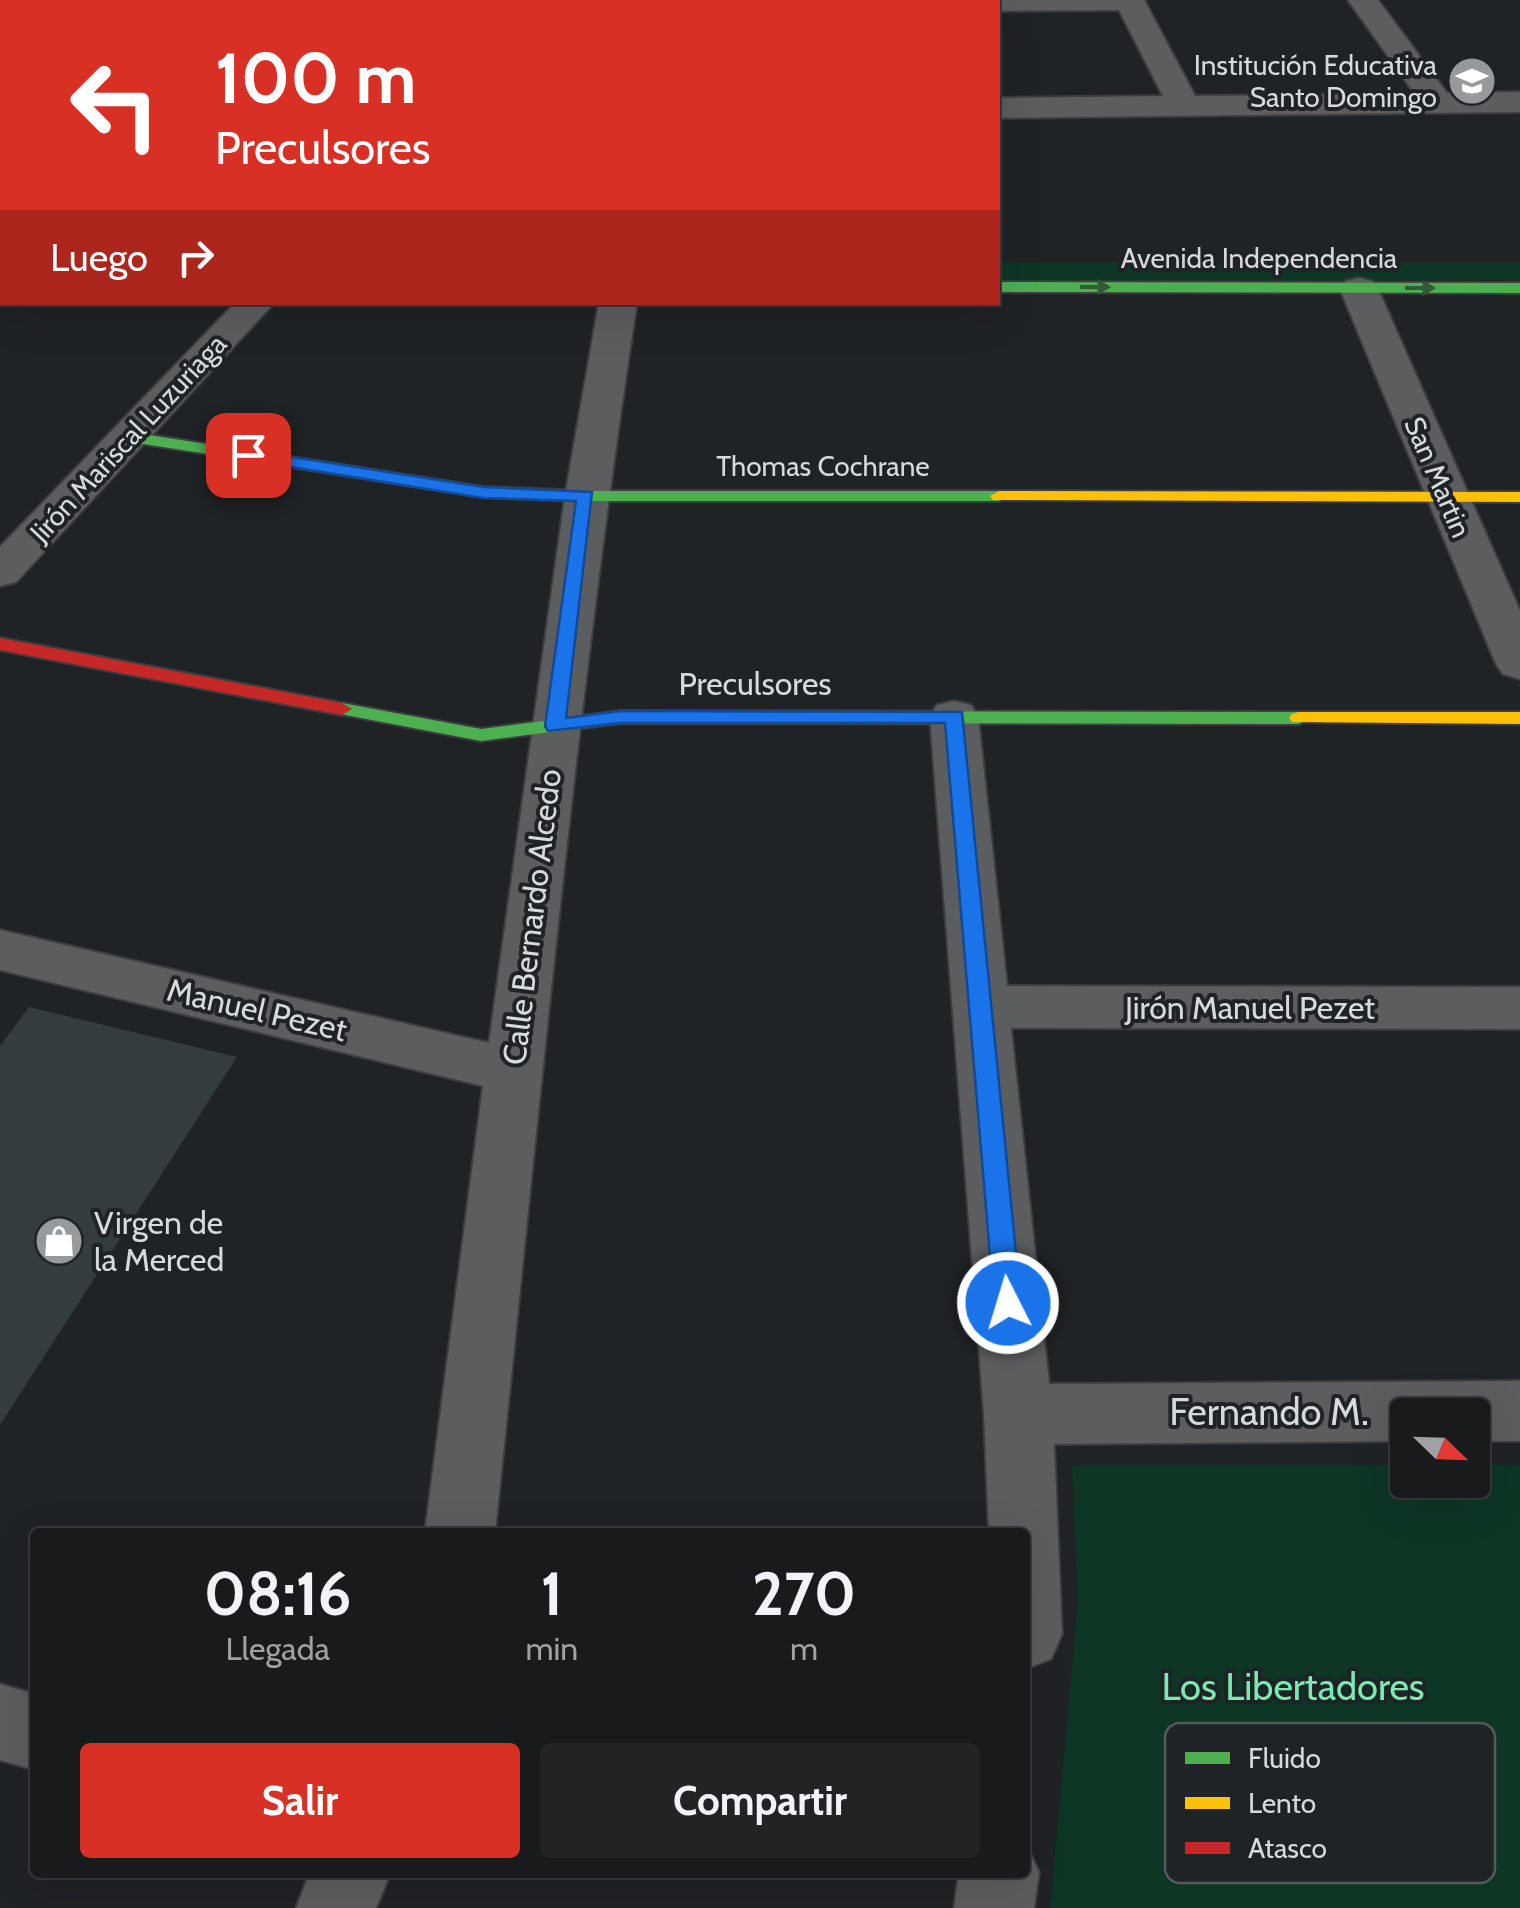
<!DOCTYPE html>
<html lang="es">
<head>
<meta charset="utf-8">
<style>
	:root { --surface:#181a1c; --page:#212325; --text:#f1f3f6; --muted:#9fa1a3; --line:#36383b; --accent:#d93025 }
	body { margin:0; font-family:Cabin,sans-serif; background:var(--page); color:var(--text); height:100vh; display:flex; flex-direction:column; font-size:38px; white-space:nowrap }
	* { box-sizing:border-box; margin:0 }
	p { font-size:32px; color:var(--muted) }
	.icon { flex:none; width:55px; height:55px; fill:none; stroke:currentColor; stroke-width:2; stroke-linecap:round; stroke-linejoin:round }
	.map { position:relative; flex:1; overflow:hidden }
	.drawer { position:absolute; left:30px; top:1528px; width:1000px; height:350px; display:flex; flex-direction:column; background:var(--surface); border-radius:10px; box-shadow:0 10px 40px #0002,0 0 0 2px var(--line) }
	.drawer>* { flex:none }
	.guide { position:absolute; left:0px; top:0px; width:1000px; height:305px; box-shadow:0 10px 40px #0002,0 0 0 2px var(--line); background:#d93025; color:#fff; overflow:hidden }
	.needle { width:65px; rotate:113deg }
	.buttons { position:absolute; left:1390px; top:1398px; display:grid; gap:20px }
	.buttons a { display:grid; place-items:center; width:100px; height:100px; border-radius:10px; background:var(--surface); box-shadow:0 10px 40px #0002,0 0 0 2px var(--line); font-size:50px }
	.pin { position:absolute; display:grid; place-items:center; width:85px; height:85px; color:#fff; margin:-42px; border-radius:20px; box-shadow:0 5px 15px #0006 }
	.me { position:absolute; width:110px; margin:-55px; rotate:355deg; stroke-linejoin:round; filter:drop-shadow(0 0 8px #0008) }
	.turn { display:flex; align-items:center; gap:35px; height:210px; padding:0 50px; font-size:45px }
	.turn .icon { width:130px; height:130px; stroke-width:2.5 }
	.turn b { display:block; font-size:70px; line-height:85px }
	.then { display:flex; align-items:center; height:95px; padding:0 50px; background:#0003; gap:20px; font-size:38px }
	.eta { display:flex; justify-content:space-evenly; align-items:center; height:170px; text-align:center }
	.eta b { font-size:60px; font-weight:700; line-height:70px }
	.cta { display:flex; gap:20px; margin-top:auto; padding:20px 50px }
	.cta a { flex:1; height:115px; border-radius:10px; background:var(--accent); color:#fff; font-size:40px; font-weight:700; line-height:115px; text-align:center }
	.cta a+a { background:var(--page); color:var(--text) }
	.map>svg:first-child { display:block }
	.green { fill:#0d3625 }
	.building { fill:#343c3d }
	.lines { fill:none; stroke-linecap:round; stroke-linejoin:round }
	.street-casing { stroke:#3b3d3f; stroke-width:4 }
	.fast-casing { stroke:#3b3d3f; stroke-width:4 }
	.slow-casing { stroke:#3b3d3f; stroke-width:4 }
	.jam-casing { stroke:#3b3d3f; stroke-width:4 }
	.street { fill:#5c5d5e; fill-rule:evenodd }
	.fast { fill:#4caf50; fill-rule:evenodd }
	.slow { fill:#ffc107; fill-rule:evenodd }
	.jam { fill:#c62828; fill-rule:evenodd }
	.oneway { fill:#315b37 }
	.route { fill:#1a73e8; stroke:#114b97; stroke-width:2.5 }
	.labels { text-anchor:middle; stroke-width:8; stroke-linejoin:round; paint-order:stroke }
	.far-poi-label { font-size:28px; fill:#d7dadc; stroke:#1f2326; text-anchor:end }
	.far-street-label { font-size:28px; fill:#d7dadc; stroke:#1f2326 }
	.street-label { font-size:32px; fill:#d7dadc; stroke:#1f2326 }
	.poi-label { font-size:32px; fill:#d7dadc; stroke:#1f2326; text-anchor:start }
	.near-street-label { font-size:38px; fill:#d7dadc; stroke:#1f2326 }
	.near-park-label { font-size:38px; fill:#79ebb2; stroke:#1f2326 }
	.key { fill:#1f2326; stroke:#565a5d; stroke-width:2.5 }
	.key-label { font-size:28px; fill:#d7dadc }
</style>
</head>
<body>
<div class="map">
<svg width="1520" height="1908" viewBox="0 0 1520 1908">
	<rect width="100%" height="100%" fill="#202325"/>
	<path class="green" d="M998 262 1520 263V280H998Z
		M1072 1465H1407L1408 1480H1472L1473 1465H1520V1908H1050L1078 1603Z"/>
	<path class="building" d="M29 1007 237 1057 0 1425V1046Z"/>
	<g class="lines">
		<g class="street-casing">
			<path id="street" d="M293 0H412L292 2Z
				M805 0H856L858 2H807Z
				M979 0H1144L1195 96 1415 94 1348 0H1378L1447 93 1520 92V112L998 118V98L1163 96 1119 10 998 11V2Z
				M0 2H3L2 20H0Z
				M1359 278 1372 281 1378 289 1520 611V679L1503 674 1496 664 1340 289 1346 281Z
				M236 302H275L16 582 0 586V547Z
				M599 302H637C575 710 538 1122 495 1532H425L483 1086 0 970V930L489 1043 565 496Z
				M954 701 971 705 978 716 1007 986 1520 987V1029L1011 1028 1049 1384 1520 1381V1441H1472V1415H1408V1441L1054 1444 1062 1634 1051 1659 1025 1669V1532H989L984 1414 930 716 937 705Z
				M0 1684 35 1694V1770L0 1760Z
				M1025 1843 1039 1872 1034 1908H954L959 1872H1025Z
				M310 1872H391L376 1908H296Z"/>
		</g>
		<g class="fast-casing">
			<path id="fast" d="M0 230H2V238H0Z
				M998 282 1520 283V293L998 292Z
				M130 432 483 487 586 491H999L1008 496 999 501H586L483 497 124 441V433Z
				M342 703 481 729 621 711 1299 712 1309 718 1299 724 621 723 481 741 335 713 332 709 335 705Z"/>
		</g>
		<g class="slow-casing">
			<path id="slow" d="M999 491 1520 492V502L993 500 990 496Z
				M1299 712H1520V724L1292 722 1289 718 1292 714Z"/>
		</g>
		<g class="jam-casing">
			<path id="jam" d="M0 638 342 703 352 709 342 715 0 650Z"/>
		</g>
		<use href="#street" class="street"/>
		<use href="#fast" class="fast"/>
		<use href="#slow" class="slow"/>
		<use href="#jam" class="jam"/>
	</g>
	<defs><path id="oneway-solid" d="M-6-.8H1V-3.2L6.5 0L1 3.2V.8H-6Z" transform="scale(2.5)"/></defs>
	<g class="oneway">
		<use href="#oneway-solid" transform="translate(1095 287)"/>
		<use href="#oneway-solid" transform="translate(1420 288)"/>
	</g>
	<path class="route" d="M248 450 483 487 592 492 566 718 620 711 962 712 1021 1303 1017 1311 1008 1314 998 1311 994 1303 945 723H620L548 731 545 726 576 501 483 498 242 459V452Z"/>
	<defs>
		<g id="school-disc" transform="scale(2.5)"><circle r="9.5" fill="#979a9c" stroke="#1f2326"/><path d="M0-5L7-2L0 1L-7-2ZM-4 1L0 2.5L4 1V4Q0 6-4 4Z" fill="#fff"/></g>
		<g id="shop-disc" transform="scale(2.5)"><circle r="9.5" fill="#979a9c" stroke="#1f2326"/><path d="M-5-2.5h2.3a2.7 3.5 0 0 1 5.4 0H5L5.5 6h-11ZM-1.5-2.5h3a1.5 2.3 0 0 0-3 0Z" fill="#fff"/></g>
	</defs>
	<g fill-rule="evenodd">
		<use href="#school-disc" x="1472" y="81"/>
		<use href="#shop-disc" x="59" y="1241"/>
	</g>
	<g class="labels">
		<g class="far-poi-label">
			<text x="1437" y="75">Institución Educativa<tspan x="1437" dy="32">Santo Domingo</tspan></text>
		</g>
		<g class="far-street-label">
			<text x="1259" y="268">Avenida Independencia</text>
			<text transform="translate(128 438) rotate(-47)" y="10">Jirón Mariscal Luzuriaga</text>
			<text x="823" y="476">Thomas Cochrane</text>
			<text transform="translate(1438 477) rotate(67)" y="10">San Martin</text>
		</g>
		<g class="street-label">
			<text x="755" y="695">Preculsores</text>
			<text transform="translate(532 917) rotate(-83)" y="11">Calle Bernardo Alcedo</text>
			<text x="1250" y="1019">Jirón Manuel Pezet</text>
			<text transform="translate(257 1010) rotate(13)" y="11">Manuel Pezet</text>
		</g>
		<g class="poi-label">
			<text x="94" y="1234">Virgen de<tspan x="94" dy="37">la Merced</tspan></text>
		</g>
		<g class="near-street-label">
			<text x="1269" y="1425">Fernando M.</text>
		</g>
		<g class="near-park-label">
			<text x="1293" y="1700">Los Libertadores</text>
		</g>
	</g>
	<rect x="1165" y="1723" width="330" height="160" rx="15" class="key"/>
	<rect x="1185" y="1752" width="45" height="12" fill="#4caf50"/>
	<rect x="1185" y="1797" width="45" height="12" fill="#ffc107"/>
	<rect x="1185" y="1842" width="45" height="12" fill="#c62828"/>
	<g class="key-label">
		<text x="1248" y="1768">Fluido</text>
		<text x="1248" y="1813">Lento</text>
		<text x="1248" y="1858">Atasco</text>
	</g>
</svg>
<div class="buttons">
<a><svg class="needle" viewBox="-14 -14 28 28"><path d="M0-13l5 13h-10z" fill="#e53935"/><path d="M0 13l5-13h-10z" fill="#9fa1a3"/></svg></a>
</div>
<div class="pin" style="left:248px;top:455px;background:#d93025"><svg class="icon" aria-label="arrive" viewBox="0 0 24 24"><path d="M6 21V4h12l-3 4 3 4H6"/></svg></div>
<svg class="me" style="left:1008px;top:1303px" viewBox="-20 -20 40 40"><circle r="17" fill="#1a73e8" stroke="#fff" stroke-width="3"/><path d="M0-11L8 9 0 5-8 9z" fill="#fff"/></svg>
<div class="guide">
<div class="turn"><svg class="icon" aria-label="left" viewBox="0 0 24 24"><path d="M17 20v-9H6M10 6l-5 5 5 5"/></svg><div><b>100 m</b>Preculsores</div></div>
<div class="then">Luego<svg class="icon" aria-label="right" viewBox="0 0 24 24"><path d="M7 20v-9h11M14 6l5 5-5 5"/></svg></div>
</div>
<section class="drawer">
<div class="eta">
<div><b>08:16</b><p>Llegada</p></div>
<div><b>1</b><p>min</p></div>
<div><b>270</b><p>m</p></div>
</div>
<div class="cta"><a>Salir</a><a>Compartir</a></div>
</section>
</div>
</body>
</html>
